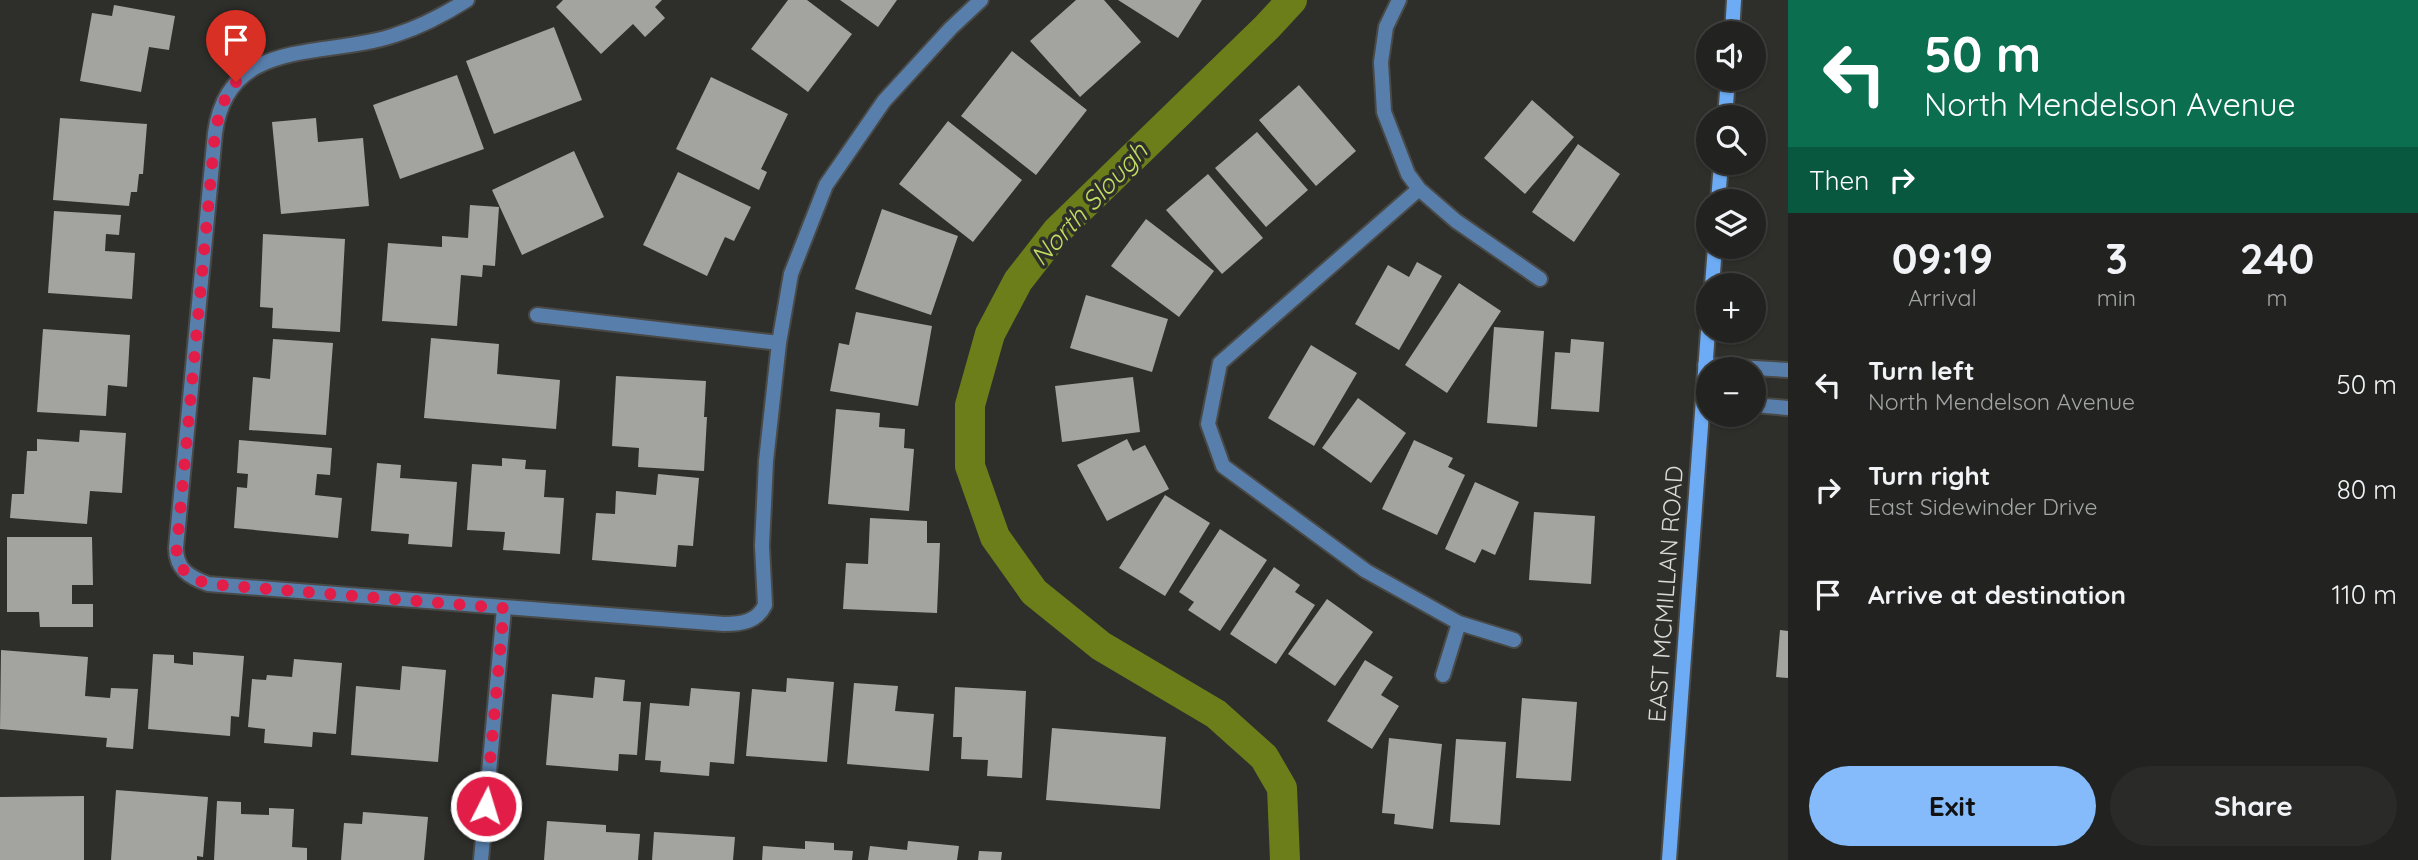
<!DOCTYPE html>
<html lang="en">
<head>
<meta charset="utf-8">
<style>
	:root { --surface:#222320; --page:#2a2b29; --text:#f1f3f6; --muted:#a2a4a5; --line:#3f403e; --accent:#85bbfb }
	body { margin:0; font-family:Quicksand,sans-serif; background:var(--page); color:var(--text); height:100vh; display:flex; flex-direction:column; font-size:26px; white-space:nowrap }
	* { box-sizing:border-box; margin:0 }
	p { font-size:23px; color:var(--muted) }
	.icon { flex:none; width:38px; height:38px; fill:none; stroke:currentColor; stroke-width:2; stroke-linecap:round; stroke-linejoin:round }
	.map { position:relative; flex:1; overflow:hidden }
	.sheet { display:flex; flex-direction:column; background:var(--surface); width:630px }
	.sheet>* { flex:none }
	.hud { background:#0b6e4f; color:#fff; overflow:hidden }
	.buttons { position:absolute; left:1696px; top:21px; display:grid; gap:14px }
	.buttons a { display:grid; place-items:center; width:70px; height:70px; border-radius:50%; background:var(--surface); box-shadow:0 2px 5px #0004,0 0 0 2px var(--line); font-size:35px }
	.pin { position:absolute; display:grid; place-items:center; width:60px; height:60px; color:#fff; margin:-72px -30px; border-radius:50% 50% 50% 0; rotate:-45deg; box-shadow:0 0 7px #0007 }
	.pin .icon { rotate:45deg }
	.me { position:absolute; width:77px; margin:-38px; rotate:5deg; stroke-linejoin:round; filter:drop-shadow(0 0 5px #0008) }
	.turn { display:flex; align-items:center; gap:24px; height:147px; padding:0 21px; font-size:32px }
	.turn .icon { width:91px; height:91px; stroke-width:2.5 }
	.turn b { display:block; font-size:49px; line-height:60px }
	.then { display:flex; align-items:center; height:66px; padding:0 21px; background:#0003; gap:14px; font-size:26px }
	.eta { display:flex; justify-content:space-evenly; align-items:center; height:119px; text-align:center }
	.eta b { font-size:42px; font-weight:700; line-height:49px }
	.button { display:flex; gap:14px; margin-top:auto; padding:14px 21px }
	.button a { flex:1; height:80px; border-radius:42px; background:var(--accent); color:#111; font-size:28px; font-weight:700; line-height:80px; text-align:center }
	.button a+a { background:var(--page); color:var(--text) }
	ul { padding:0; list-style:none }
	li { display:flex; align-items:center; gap:21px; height:105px; padding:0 21px }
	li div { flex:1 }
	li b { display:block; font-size:26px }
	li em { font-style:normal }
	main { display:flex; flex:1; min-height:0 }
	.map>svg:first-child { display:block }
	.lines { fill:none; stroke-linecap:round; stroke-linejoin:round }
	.canal { stroke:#6b7e1a; stroke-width:30 }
	.building { fill:#a3a4a0 }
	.street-casing { stroke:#494a47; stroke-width:18 }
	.secondary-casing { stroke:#494a47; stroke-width:18 }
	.street { stroke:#587fac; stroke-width:14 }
	.secondary { stroke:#6dacf4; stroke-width:14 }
	.route { stroke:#e11d48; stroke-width:12; stroke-dasharray:0 21.6 }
	.labels { text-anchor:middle; stroke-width:7; stroke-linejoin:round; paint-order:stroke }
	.street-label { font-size:24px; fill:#d9d9d7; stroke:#2e2f2b }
	.water-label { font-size:26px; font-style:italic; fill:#c1dd62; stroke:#2e2f2b }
</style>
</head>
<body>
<main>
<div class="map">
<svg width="1788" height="860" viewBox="0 0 1788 860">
	<rect width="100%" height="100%" fill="#2e2f2b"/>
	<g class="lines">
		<path class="canal" d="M1285 860 1282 788 1264 757 1216 714 1101 646 1034 592 995 537 970 466V405L990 334 1018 281 1057 231 1267 27 1292 0"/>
	</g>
	<path class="building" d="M563 0H662L655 7 665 18 645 37 633 24 601 54 556 7Z
		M788 0H807L852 34 808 92 751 49Z
		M840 0H897L878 27Z
		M1076 0H1104L1141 42 1080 97 1030 41Z
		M1118 0H1202L1178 38Z
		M114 5 175 16 169 50 149 47 141 92 80 81 92 13 112 16Z
		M554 27 582 100 494 134 466 61Z
		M1012 51 1087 110 1036 175 961 116Z
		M457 75 484 149 400 179 373 105Z
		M711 77 788 114 761 169 767 172 759 190 676 149Z
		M1299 85 1356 151 1316 186 1259 120Z
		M1532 100 1574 137 1525 194 1484 158Z
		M60 118 147 124 143 174H139L137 192H131L129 206 53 200Z
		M316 118 318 142 363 138 369 206 281 214 272 122Z
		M948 121 1022 180 973 242 899 184Z
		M1257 132 1308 190 1266 227 1215 168Z
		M1578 144 1620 174 1574 242 1532 212Z
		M574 151 604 217 522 255 492 190Z
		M678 172 751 207 734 241 725 237 707 276 643 245Z
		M1208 174 1263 238 1222 274 1166 210Z
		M470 205 499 207 495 266 483 265 482 277 461 275 457 326 382 321 388 243 442 247V236L468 238Z
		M882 209 958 236 931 315 855 289Z
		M54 211 121 215 119 235 106 234 105 251 135 253 132 299 48 293Z
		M1146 219 1214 271 1179 317 1111 266Z
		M263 234 345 239 340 332 272 328 273 308 260 307Z
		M1417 262 1442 276 1399 350 1355 324 1388 265 1409 277Z
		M1459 283 1501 311 1447 393 1405 365Z
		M1086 295 1168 319 1152 372 1070 348Z
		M856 312 932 326 918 406 830 391 839 343 849 345Z
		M1494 327 1544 331 1537 427 1487 423Z
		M43 329 130 335 127 387 108 385 106 416 37 412Z
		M431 338 499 344 497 374 560 380 556 429 424 418Z
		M273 339 333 343 326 435 249 430 253 377 270 379Z
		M1571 339 1604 342 1599 412 1551 409 1555 352 1570 353Z
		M1311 345 1357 373 1314 446 1268 418Z
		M616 376 706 381 704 417H707L704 471 638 467 639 448 612 446Z
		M1133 377 1140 432 1062 442 1055 386Z
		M1358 398 1406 433 1371 483 1322 448Z
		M836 409 880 413 879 427 905 429 904 448 914 449 909 511 828 504Z
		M80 430 126 433 122 493 90 491 87 524 10 518 12 494H24L27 451H37V439L79 442Z
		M1127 439 1133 451 1145 445 1169 489 1107 521 1077 465Z
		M239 440 332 448 330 475 317 474 315 495 342 498 338 538 234 528 237 487 247 488 248 474 237 473Z
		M1414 440 1453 458 1448 467 1465 475 1437 535 1382 509Z
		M502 458 526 460 525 469 546 470 544 497 564 498 560 554 503 550 505 532 467 530 472 464 502 466Z
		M377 463 401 465 400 478 457 482 452 547 408 544 409 534 371 531Z
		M658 474 699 478 693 546 678 545 676 567 592 560 596 513 615 514 616 491 656 495Z
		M1475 482 1519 502 1495 555 1482 549 1475 563 1445 549Z
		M1165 495 1210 523 1165 596 1119 568Z
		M1534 512 1595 516 1591 584 1529 580Z
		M870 518 927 521V543H940L937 613 843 609 846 563 868 564Z
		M1220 529 1267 560 1220 631 1188 610 1194 602 1179 592Z
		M7 537H92L93 585H72V604H93V627H40L39 612H7Z
		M1274 567 1300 585 1295 592 1315 605 1276 664 1230 634Z
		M1327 599 1373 632 1335 686 1288 654Z
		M1780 630 1788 631V678L1776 677Z
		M1 650 88 657 85 696 110 698 111 688 138 689 133 749 106 747 107 738 0 729Z
		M193 652 244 656 239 717 231 716 230 736 148 729 153 654 174 655V663L193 665Z
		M294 659 342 663 336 734 313 732 312 747 264 743 265 729 248 727 252 679 266 680 267 675 292 677Z
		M1365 660 1393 677 1381 695 1399 706 1372 749 1327 721Z
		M402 666 446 670 438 762 351 755 356 686 400 690Z
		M595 677 625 680 623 701 641 702 637 755 619 754 618 771 546 765 552 694 593 698Z
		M787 678 834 682 827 762 746 756 752 689 786 692Z
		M854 683 898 686 895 711 934 714 929 771 847 764Z
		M955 687 1026 691 1022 778 987 776 988 760 961 759 962 737H953Z
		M691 688 740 692 734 764 710 762 709 776 660 772 661 761 645 760 650 703 689 706Z
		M1522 698 1577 702 1571 781 1516 778Z
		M1052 728 1166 737 1160 809 1046 800Z
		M1389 738 1442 744 1433 829 1394 824 1395 814 1382 813Z
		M1456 739 1506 742 1500 825 1450 822Z
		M116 790 208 797 203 857 197 856V860H111Z
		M84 796V860H0V797Z
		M217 801 241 802V814L269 815V808L294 809 292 847 307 848V860H214Z
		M363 812 428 817 424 860H341L344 823 362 824Z
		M547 821 606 825V832L640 834 638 860H544Z
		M654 832 735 837 733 860H652Z
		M805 841 834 843V850L853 851 852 860H762L763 846 805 849Z
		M908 841 959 846 957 860H868L870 846 907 850Z
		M979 851 1002 852 1001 860H978Z"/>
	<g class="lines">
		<g class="street-casing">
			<path id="street" d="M467 0C445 14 420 27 395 35 326 59 228 35 215 133L176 548C176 569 189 577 208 584L724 624C741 624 757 622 765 605L762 546 766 461 779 343 791 274 826 185 884 101 951 28 981 0
				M1399 0 1386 27 1381 62 1384 112 1408 174 1419 189 1456 221 1540 279
				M1419 189 1220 363 1208 424 1223 466 1366 571 1459 623 1514 640
				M537 315 779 343
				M1705 365 1788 370
				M1754 405 1788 408
				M1443 675 1459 623
				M481 860 504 608"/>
		</g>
		<g class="secondary-casing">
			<path id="secondary" d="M1732 33 1734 0
				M1725 117 1728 79
				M1718 201 1721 163
				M1712 285 1715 247
				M1669 860 1708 331"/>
		</g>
		<use href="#street" class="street"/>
		<use href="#secondary" class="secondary"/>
	</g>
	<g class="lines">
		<path class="route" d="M236 82 221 106 215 133 176 557C182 573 192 578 208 584L504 608 486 806"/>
	</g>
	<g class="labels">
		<g class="street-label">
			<text transform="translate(1666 594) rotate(-86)" y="8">EAST MCMILLAN ROAD</text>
		</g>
		<g class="water-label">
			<text transform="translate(1089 204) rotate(-47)" y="9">North Slough</text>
		</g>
	</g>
</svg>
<div class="buttons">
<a><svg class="icon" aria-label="sound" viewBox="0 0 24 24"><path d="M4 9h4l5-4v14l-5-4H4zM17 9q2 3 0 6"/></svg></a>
<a><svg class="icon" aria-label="search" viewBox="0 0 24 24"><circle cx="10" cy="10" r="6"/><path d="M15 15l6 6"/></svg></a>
<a><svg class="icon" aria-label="layers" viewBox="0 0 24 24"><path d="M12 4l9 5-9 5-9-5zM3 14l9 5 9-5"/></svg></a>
<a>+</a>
<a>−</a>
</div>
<div class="pin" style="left:236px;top:82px;background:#d93025"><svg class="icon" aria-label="arrive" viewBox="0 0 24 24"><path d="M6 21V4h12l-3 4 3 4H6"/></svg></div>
<svg class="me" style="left:486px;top:806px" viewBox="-20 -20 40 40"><circle r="17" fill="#e11d48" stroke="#fff" stroke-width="3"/><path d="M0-11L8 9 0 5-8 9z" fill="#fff"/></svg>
</div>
<section class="sheet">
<div class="hud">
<div class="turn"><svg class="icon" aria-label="left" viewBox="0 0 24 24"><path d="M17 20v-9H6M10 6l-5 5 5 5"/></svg><div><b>50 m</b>North Mendelson Avenue</div></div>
<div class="then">Then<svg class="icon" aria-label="right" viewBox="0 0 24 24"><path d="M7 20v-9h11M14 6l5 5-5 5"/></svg></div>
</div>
<div class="eta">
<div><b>09:19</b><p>Arrival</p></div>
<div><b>3</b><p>min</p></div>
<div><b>240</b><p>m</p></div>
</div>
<ul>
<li><svg class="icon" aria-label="left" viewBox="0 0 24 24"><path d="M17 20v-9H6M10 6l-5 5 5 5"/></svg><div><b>Turn left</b><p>North Mendelson Avenue</p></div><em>50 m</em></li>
<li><svg class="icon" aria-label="right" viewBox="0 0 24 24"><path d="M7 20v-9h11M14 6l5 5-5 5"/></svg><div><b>Turn right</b><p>East Sidewinder Drive</p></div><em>80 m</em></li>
<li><svg class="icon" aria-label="arrive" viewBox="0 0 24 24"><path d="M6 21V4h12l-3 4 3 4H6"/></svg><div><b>Arrive at destination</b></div><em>110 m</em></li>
</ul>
<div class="button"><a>Exit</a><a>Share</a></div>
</section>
</main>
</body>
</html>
